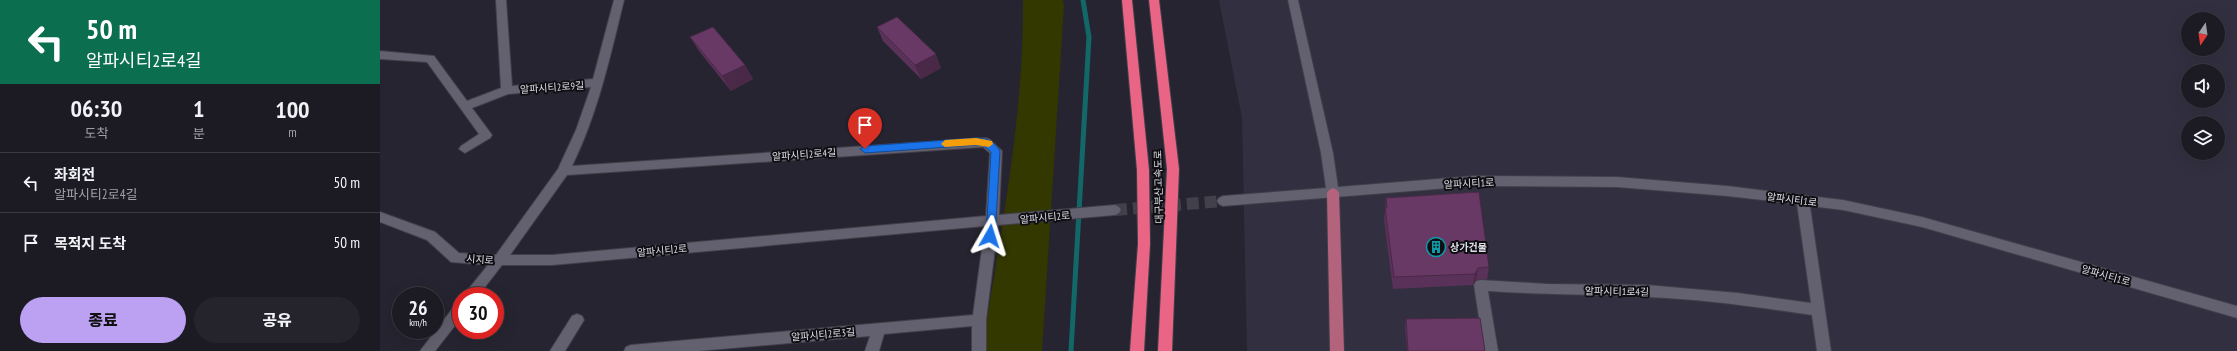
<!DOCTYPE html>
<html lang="ko">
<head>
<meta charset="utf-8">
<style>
	:root { --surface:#1c1b24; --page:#25242c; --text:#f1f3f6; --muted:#a0a1a6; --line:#3a3941; --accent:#bca0f2 }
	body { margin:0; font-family:"PT Sans Narrow","Noto Sans KR",sans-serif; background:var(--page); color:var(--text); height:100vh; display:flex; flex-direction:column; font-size:15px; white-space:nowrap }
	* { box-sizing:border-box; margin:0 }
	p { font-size:13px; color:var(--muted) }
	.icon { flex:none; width:22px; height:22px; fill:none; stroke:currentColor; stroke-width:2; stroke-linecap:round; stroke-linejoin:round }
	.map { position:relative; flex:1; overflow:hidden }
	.panel { display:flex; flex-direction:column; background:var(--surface); width:380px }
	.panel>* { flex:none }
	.banner { background:#0b6e4f; color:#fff; overflow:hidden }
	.needle { width:26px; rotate:193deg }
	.tools { position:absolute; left:1801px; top:12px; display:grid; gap:8px }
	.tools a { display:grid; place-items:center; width:44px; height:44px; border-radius:50%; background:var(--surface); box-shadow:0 4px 16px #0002,0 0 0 1px var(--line); font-size:20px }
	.speed { position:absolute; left:12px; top:287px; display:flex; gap:8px; font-size:20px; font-weight:700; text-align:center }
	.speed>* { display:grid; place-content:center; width:52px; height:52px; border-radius:50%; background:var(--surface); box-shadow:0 4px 16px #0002,0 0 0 1px var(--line); line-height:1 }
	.speed small { font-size:10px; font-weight:400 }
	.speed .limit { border:6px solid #d22; background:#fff; color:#111 }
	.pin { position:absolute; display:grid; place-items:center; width:34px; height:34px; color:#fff; margin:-41px -17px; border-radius:50% 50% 50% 0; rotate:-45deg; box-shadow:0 0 4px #0007 }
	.pin .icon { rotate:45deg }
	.me { position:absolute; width:44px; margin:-22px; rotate:6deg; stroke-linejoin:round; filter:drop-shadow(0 0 3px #0008) }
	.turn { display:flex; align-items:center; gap:14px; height:84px; padding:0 20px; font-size:18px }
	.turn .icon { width:52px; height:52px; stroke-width:2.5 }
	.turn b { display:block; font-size:28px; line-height:34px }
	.eta { display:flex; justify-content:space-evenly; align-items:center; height:68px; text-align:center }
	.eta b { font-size:24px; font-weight:800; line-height:28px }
	.primary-button { display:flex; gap:8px; margin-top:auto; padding:8px 20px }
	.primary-button a { flex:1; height:46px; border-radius:24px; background:var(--accent); color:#111; font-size:16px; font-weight:800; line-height:46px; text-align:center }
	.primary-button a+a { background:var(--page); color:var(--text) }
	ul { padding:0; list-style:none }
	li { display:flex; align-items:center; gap:12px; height:60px; padding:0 20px; border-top:1px solid var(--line) }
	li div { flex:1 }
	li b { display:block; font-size:15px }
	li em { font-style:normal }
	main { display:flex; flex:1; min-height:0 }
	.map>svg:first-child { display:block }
	.built { fill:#322f40; fill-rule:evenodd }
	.green { fill:#333700 }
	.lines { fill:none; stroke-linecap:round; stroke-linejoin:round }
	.stream { stroke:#126869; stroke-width:5 }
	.minor-tunnel { stroke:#42404b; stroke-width:12; stroke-dasharray:12 6; stroke-linecap:butt }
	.minor-casing { stroke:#413f4a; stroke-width:2 }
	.major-casing { stroke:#413f4a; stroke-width:2 }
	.highway-casing { stroke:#413f4a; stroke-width:2 }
	.minor { fill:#63616f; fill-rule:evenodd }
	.major { fill:#b4637c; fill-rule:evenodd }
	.highway { fill:#ea6485; fill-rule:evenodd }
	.wall { fill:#5a3158 }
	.shaded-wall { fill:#4a2847 }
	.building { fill:#693966; stroke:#4a2847 }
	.route { fill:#1a73e8; stroke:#114b97 }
	.slow { fill:#f59e0b }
	.labels { text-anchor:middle; stroke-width:4; stroke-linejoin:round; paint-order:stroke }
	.street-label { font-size:10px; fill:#e0dee7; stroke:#0f0e13 }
	.poi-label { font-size:10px; font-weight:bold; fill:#e0dee7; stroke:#0f0e13; text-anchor:start }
</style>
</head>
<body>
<main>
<section class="panel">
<div class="banner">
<div class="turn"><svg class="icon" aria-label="left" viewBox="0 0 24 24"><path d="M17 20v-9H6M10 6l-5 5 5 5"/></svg><div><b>50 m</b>알파시티2로4길</div></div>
</div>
<div class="eta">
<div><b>06:30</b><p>도착</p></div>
<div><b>1</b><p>분</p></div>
<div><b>100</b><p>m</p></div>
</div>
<ul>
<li><svg class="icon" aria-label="left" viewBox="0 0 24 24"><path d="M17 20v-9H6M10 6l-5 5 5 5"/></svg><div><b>좌회전</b><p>알파시티2로4길</p></div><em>50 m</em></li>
<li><svg class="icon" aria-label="arrive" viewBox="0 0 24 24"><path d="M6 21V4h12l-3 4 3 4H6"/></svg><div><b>목적지 도착</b></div><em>50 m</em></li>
</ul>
<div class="primary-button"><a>종료</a><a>공유</a></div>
</section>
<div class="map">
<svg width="1857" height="351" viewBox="0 0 1857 351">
	<rect width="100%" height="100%" fill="#262430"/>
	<path class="built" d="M839 0H1857V351H867L862 118ZM1808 19H1838V49H1808ZM1808 71H1838V101H1808ZM1808 123H1838V153H1808Z"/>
	<path class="green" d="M643 0H683L684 6 662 351H602C620 235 644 118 643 0Z"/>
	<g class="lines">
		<path class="stream" d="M691 351 709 37 703 0"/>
		<path class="minor-tunnel" d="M735 210 843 201"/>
		<g class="minor-casing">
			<path id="minor" d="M116 0H126L132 86 213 79 234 0H244C230 57 218 113 192 166L605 138 609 139 622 151 619 215 735 205 739 207 741 210 739 213 735 215 618 225 606 320V351H592V326L504 334 499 351H485L490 336 318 351H244L246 347 251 345 593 315 605 226 172 265H122L98 296H83L108 265 71 262 47 240 0 222V212L55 232 79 253 116 255 178 169 196 130 211 87 128 94 92 108 112 135 110 138 85 153 79 149 81 146 99 134 47 62 0 59V51L54 56 87 101 121 88ZM603 147 610 153 606 216 172 255H130L187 175Z
				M908 0H918L953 153 958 187 1094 176 1237 177 1347 186 1463 200 1542 217 1857 306V318L1542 227 1463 210 1430 206 1451 351H1437L1432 315C1377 307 1322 299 1266 297 1213 294 1162 295 1108 291L1118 351H1104L1094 285 1096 281 1101 280 1167 284 1267 285 1358 293 1431 303 1417 204 1347 196 1237 187 1094 186 843 206 839 204 837 201 839 198 843 196 946 188 941 153Z
				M81 302V318L55 351H40L76 304Z
				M197 314 202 316 204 320 185 351H170L192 316Z"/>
		</g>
		<g class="major-casing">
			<path id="major" d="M953 188 957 190 959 193 964 351H950L947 193 949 190Z"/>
		</g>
		<g class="highway-casing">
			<path id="highway" d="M742 0H752L769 170 770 244 764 351H750L758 244 757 170Z
				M769 0H779L799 169 792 351H778L787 169Z"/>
		</g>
		<use href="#minor" class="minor"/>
		<use href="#major" class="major"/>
		<use href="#highway" class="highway"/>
	</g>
	<path class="wall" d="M497 27 561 68 541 79 503 41Z
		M310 37 365 65 373 79 351 91 319 51Z
		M1006 198 1109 267 1107 279 1096 280 1093 285 1013 289 1004 220Z
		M1026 319 1105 351H1027L1025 327Z"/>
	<path class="shaded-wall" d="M556 54 561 68 541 79 535 65Z
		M365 65 373 79 351 91 342 76Z
		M1098 268 1096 280 1093 285 1095 274Z"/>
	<path class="building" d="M517 17 556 54 535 65 497 27Z
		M333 27 365 65 342 76 310 37Z
		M1099 192 1109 267 1098 268 1095 274 1014 277 1005 208H1007L1006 198Z
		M1100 318 1105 351H1028L1026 319Z"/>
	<path class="route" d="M596 138C607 138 614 141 620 151L615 236 610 240 606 236 611 152 603 145H596L485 153 480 149 485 146Z"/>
	<path class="slow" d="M596 138 612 141 613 144 609 147 596 145 565 147 561 144 565 140Z"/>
	<defs>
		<g id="building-ring" transform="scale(1)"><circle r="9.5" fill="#0f0e13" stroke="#0f9aa8" stroke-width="1.5"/><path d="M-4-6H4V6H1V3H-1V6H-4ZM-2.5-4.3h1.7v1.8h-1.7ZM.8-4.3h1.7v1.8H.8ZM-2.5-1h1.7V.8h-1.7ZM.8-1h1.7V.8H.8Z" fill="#0f9aa8"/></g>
	</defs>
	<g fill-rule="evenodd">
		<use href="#building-ring" x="1056" y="247"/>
	</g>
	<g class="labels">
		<g class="street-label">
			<text transform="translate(172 87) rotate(-4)" y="4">알파시티2로9길</text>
			<text transform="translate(424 154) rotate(-4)" y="4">알파시티2로4길</text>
			<text transform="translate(1089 183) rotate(-3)" y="4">알파시티1로</text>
			<text transform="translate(778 187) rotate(-91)" y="4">대구부산고속도로</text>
			<text transform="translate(1412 199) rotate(7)" y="4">알파시티1로</text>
			<text transform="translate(665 217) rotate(-5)" y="4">알파시티2로</text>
			<text transform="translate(282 250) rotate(-5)" y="4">알파시티2로</text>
			<text transform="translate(100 259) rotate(4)" y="4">시지로</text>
			<text transform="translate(1726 275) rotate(16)" y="4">알파시티1로</text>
			<text transform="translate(1237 291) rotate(1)" y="4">알파시티1로4길</text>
			<text transform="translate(443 334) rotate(-5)" y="4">알파시티2로3길</text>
		</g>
		<g class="poi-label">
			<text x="1070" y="251">상가건물</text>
		</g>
	</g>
</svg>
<div class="tools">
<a><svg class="needle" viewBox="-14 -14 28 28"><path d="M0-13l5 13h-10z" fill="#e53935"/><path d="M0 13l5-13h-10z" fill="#a0a1a6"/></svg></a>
<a><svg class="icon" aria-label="sound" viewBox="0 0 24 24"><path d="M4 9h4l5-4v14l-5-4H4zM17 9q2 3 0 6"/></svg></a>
<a><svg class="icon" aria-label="layers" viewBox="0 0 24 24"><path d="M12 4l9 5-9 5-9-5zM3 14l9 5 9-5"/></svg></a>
</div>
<div class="speed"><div>26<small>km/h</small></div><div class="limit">30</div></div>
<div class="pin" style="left:485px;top:149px;background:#d93025"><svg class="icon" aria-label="arrive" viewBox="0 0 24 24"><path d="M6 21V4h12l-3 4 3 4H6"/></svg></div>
<svg class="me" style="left:610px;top:236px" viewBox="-20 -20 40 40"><path d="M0-17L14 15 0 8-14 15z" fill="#1a73e8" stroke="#fff" stroke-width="4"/></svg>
</div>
</main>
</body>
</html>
